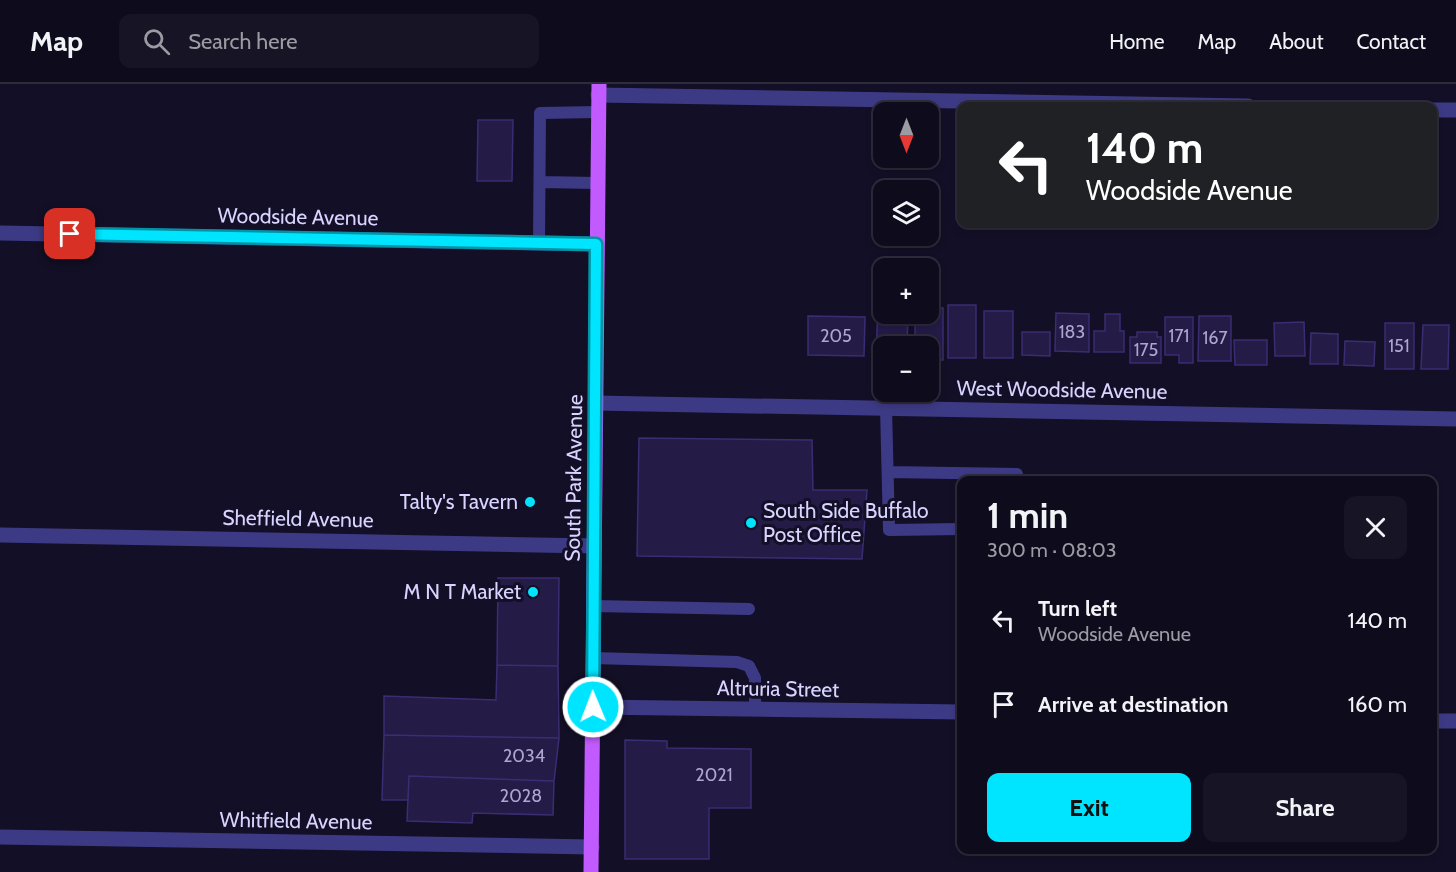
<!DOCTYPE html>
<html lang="en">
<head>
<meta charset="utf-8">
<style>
	:root { --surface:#0e0b1c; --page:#171425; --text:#f1f3f6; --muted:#9b9ba3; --line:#2e2b3b; --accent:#00e5ff }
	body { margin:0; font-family:Cabin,sans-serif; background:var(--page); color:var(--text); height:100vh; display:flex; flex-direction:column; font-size:22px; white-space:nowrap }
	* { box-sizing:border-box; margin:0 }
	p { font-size:20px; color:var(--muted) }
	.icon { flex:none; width:33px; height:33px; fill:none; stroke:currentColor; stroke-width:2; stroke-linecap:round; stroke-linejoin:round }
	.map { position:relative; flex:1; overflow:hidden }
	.drawer { position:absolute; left:957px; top:392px; width:480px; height:378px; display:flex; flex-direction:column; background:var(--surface); border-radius:12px; box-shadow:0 3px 9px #0003,0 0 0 2px var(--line) }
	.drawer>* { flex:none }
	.top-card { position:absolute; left:957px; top:18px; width:480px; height:126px; border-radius:12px; box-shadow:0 3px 9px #0003,0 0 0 2px var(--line); background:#202124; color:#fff; overflow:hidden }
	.needle { width:39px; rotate:180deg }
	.buttons { position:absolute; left:873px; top:18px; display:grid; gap:12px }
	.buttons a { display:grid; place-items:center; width:66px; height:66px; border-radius:12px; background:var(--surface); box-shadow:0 3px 9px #0003,0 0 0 2px var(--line); font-size:30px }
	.pin { position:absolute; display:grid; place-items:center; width:51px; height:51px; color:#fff; margin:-26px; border-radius:12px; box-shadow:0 3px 9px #0006 }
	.me { position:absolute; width:66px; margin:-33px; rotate:359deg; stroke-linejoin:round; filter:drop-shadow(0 0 4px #0008) }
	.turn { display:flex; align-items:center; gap:21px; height:126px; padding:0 30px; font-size:27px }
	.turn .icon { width:78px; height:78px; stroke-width:2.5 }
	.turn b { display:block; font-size:42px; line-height:51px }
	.round { display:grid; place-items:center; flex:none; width:63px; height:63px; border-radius:12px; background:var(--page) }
	.head { display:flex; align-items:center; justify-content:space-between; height:102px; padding:0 30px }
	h1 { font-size:36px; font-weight:700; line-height:45px }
	.cta { display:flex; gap:12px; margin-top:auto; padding:12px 30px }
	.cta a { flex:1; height:69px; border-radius:12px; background:var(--accent); color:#111; font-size:24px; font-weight:700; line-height:69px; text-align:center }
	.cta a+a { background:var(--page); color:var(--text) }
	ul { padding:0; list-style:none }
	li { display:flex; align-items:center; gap:18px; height:84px; padding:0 30px }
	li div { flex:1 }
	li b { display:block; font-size:22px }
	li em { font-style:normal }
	header { display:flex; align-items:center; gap:36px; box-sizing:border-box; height:84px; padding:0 30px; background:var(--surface); border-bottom:2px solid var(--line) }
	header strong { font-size:28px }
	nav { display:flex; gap:33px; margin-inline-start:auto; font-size:21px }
	.search { width:420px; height:54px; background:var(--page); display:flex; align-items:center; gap:15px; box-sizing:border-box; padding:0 21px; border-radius:12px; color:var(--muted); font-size:22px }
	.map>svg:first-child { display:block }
	.building { fill:#241b47; stroke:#3b2d73; stroke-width:1.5 }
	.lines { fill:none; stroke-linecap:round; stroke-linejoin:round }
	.lane { stroke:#3d3a85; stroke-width:12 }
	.street { stroke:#3d3a85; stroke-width:15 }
	.primary { stroke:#c25bff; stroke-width:15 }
	.route-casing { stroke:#0095a6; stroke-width:15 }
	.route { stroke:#00e5ff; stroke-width:10 }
	.poi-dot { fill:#00e5ff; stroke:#130f26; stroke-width:2 }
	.labels { text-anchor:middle; stroke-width:6; stroke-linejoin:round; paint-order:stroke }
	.number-label { font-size:18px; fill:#aca6d1 }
	.street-label { font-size:21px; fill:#d9d4ff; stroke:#130f26 }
	.poi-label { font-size:21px; fill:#d9d4ff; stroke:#130f26; text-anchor:end }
</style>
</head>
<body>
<header>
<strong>Map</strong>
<div class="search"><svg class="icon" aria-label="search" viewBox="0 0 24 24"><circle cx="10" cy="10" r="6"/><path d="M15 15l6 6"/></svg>Search here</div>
<nav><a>Home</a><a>Map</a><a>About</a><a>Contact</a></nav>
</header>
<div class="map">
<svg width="1456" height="788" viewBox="0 0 1456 788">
	<rect width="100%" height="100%" fill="#130f26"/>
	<path class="building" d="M478 36H513L512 97H477Z
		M948 221H976V274H948Z
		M878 222H884V230H908L907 262H884V271H876Z
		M928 224H943V276H928V262H915V230H928Z
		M984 227H1013V274H984Z
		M1056 229 1089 230V268L1055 267Z
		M1105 230H1120V247H1124V268H1094V247H1105Z
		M808 232 865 233 864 272 808 271Z
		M1199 232H1231V277H1198Z
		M1165 233H1193V279H1179V271H1165Z
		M1304 238 1305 272H1275L1274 239Z
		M1385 239H1414V285H1385Z
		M1423 241H1449L1448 285H1421Z
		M1022 248H1050V272L1022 271Z
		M1137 248H1157V253H1161V279H1130V253H1137Z
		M1311 249 1338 250V280H1310Z
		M1234 256H1267V281H1235Z
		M1345 257 1375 258 1374 282 1344 281Z
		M639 354 812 356 813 406H867L862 475 637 472Z
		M498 494H559L558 582 497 581Z
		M497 581 558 582 559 654 384 651V612L496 616Z
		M384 651 559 654 554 697 409 692 408 716H382Z
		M625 656 667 657V664L751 665V724H709V775H625Z
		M409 692 554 697 553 731 473 729 472 739 407 737Z"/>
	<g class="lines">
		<path class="lane" d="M540 98 597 99
			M539 158 540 29 598 28
			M886 323 889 446 962 445
			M888 388 1017 390V396
			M593 522 749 525
			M593 574 737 578 749 582 755 594V626"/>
		<path class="street" d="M598 11 1248 22
			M1432 26H1456
			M0 149 596 160
			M595 319 1456 335
			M0 451 594 462
			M593 623 962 628
			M1432 637H1456
			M0 753 592 763"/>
		<path class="primary" d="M591 788 599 0"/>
	</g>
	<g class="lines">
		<g class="route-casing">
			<path id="route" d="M70 150 596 160 593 623"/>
		</g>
		<use href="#route" class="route"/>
	</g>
	<g class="poi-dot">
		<circle cx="530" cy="418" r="6"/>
		<circle cx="751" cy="439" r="6"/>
		<circle cx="533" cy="508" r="6"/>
	</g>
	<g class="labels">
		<g class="number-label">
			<text x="1072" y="254">183</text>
			<text x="836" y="258">205</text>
			<text x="1179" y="258">171</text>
			<text x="1215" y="260">167</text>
			<text x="1399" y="268">151</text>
			<text x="1146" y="272">175</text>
			<text x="524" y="678">2034</text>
			<text x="714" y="697">2021</text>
			<text x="521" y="718">2028</text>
		</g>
		<g class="street-label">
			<text transform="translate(298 133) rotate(1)" y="7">Woodside Avenue</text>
			<text transform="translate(1062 306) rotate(1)" y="7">West Woodside Avenue</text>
			<text transform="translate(574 394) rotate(-89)" y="7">South Park Avenue</text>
			<text transform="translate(298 435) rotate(1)" y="7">Sheffield Avenue</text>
			<text transform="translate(778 605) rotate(1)" y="7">Altruria Street</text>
			<text transform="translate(296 737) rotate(1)" y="7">Whitfield Avenue</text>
		</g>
		<g class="poi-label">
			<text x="518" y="425">Talty's Tavern</text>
			<text x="763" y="434" text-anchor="start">South Side Buffalo<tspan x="763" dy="24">Post Office</tspan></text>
			<text x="521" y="515">M N T Market</text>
		</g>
	</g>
</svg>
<div class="buttons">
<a><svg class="needle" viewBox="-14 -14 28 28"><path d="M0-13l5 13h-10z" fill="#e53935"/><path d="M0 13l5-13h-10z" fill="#9b9ba3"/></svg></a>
<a><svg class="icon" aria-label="layers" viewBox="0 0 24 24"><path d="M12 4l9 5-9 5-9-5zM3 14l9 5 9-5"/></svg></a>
<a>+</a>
<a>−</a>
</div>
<div class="pin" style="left:70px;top:150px;background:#d93025"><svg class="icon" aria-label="arrive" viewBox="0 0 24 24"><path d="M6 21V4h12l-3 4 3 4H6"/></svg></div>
<svg class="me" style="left:593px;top:623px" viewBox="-20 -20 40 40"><circle r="17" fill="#00e5ff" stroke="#fff" stroke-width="3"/><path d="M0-11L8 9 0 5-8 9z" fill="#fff"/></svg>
<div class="top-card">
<div class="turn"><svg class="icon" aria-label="left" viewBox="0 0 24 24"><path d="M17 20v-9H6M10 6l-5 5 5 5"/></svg><div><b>140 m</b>Woodside Avenue</div></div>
</div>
<section class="drawer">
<div class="head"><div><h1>1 min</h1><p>300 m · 08:03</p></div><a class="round"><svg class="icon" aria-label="close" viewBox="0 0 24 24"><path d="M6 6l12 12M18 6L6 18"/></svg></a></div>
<ul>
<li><svg class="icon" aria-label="left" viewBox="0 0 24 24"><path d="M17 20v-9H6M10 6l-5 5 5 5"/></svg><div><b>Turn left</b><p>Woodside Avenue</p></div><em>140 m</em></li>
<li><svg class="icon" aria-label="arrive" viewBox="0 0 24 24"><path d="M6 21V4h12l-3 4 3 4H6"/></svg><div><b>Arrive at destination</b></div><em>160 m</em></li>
</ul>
<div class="cta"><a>Exit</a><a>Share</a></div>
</section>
</div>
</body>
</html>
